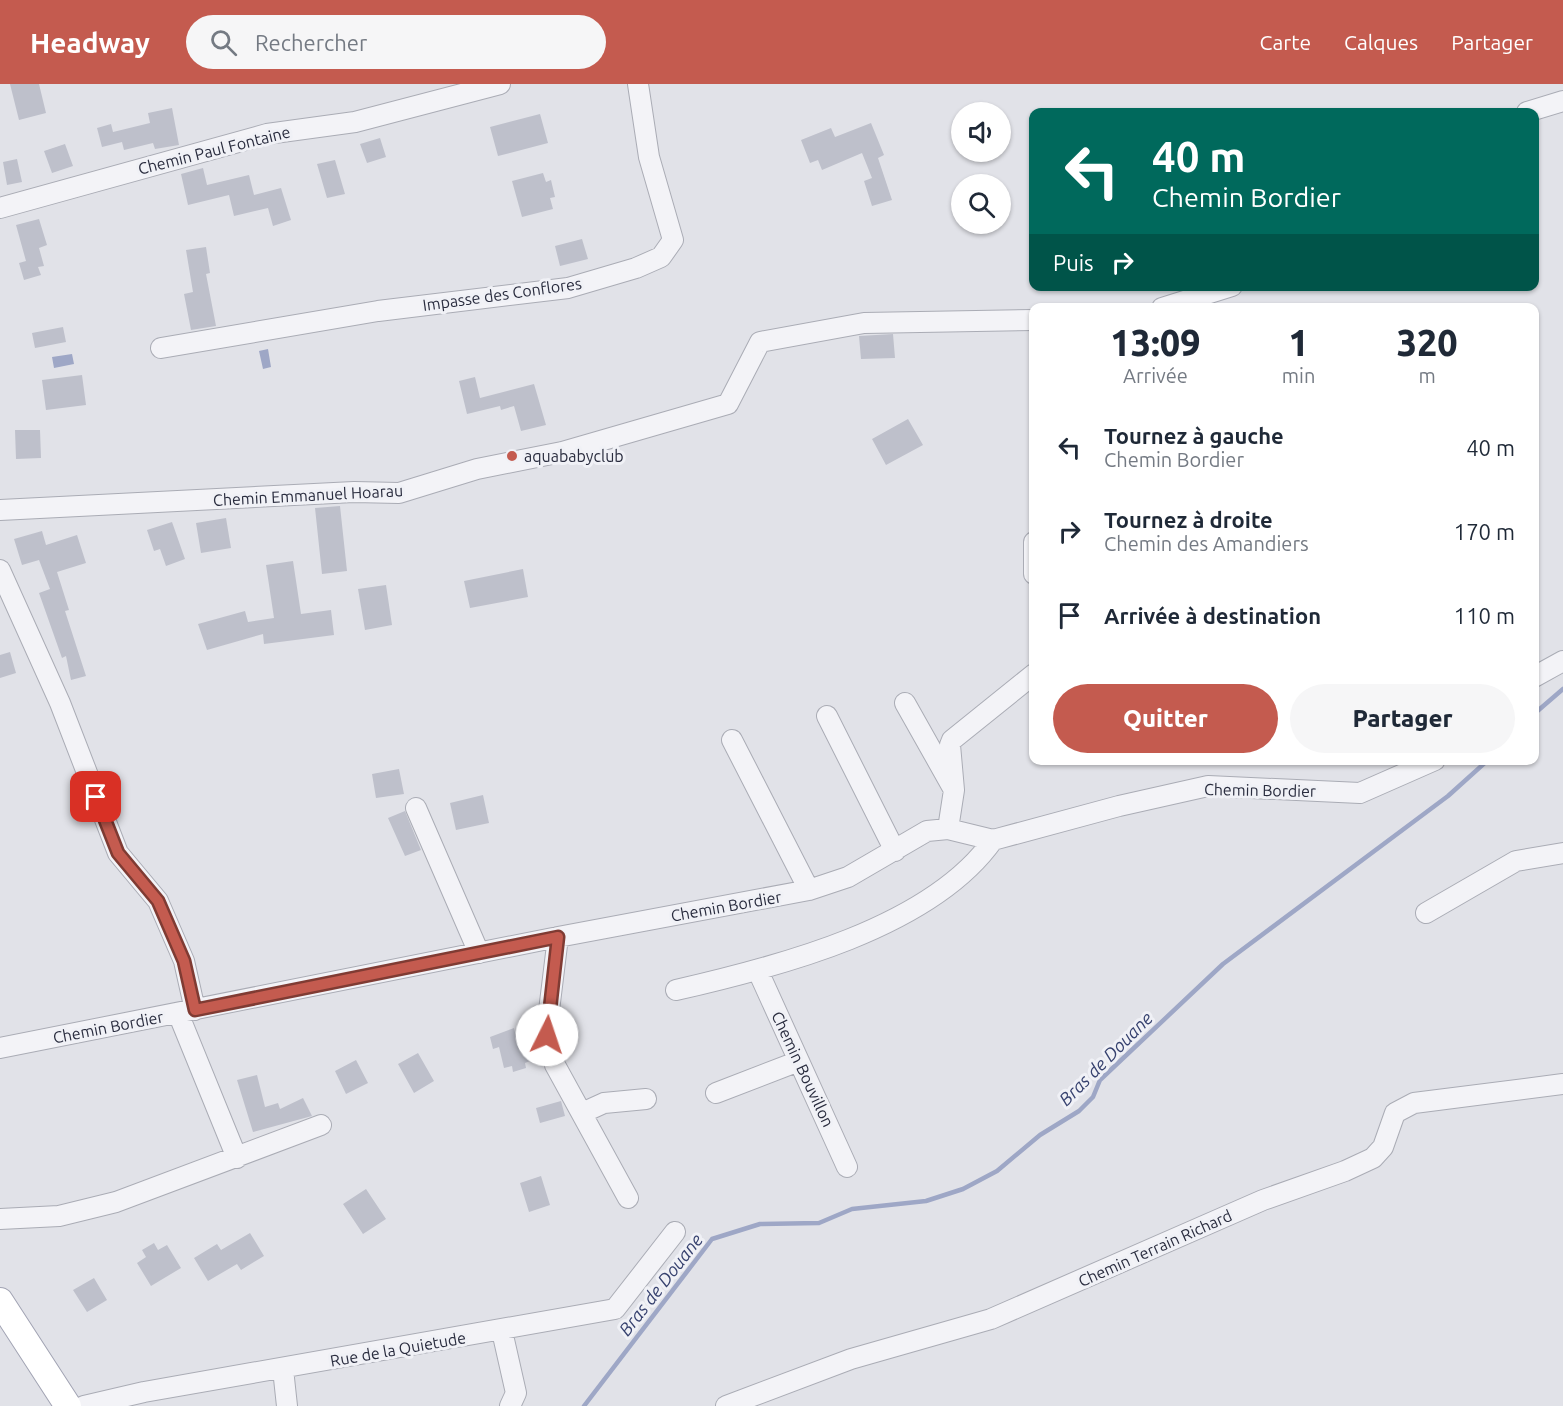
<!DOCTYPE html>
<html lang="fr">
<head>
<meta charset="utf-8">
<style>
	:root { --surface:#fff; --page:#f6f6f7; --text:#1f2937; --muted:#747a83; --accent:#c45b4f }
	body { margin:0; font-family:Ubuntu,sans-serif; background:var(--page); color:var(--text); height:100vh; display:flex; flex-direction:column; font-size:22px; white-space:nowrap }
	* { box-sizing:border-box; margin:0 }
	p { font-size:20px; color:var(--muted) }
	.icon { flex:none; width:33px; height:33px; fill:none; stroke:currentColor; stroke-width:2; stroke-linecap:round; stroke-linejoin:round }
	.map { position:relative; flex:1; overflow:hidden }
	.side { position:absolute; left:1029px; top:219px; width:510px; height:462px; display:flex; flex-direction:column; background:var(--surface); border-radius:12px; box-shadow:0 2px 4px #0004 }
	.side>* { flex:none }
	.hud { position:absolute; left:1029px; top:24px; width:510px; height:183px; border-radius:12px; box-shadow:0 2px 4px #0004; background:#00695c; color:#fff; overflow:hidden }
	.fabs { position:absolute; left:951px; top:18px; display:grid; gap:12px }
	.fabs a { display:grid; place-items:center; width:60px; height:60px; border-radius:50%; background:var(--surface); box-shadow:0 2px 4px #0004; font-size:30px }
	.pin { position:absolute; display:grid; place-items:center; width:51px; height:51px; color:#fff; margin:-26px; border-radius:12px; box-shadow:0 3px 9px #0006 }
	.me { position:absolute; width:66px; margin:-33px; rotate:4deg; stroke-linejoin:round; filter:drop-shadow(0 0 4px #0008) }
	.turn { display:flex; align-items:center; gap:21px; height:126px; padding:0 24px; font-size:27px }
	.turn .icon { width:78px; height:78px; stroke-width:2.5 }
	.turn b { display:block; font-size:42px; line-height:51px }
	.then { display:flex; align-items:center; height:57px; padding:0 24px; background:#0003; gap:12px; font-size:22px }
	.eta { display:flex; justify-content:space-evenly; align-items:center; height:102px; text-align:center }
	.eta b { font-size:36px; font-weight:800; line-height:42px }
	.cta { display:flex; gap:12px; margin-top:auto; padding:12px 24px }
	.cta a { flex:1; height:69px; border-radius:36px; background:var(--accent); color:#fff; font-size:24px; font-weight:800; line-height:69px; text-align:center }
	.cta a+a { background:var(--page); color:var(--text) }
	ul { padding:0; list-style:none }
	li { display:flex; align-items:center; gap:18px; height:84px; padding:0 24px }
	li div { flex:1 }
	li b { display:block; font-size:22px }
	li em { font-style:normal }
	header { display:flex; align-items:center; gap:36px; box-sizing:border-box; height:84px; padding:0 30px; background:var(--accent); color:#fff }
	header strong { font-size:28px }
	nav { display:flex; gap:33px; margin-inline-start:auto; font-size:21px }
	.search { width:420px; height:54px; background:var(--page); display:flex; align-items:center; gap:15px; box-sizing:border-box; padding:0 21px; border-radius:33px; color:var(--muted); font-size:22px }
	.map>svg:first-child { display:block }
	.water { fill:#9ea7c6 }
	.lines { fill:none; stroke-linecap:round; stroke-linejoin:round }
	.stream { stroke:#9ea7c6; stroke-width:4.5 }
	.building { fill:#bec0cb }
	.minor-casing { stroke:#aaacb5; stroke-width:22 }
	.major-casing { stroke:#a1a3b3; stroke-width:28 }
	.minor { stroke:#f3f3f7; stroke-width:20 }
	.major { stroke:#fff; stroke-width:26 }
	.route-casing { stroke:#7f3b33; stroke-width:15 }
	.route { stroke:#c45b4f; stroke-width:10 }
	.poi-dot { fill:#c45b4f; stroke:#f0f1f6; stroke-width:2 }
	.labels { text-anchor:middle; stroke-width:6; stroke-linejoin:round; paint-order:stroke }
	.street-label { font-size:16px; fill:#2a2d3f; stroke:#f0f1f6 }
	.poi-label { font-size:16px; fill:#2a2d3f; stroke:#f0f1f6; text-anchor:start }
	.water-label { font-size:18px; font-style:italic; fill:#37426f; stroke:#f0f1f6 }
</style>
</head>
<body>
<header>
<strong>Headway</strong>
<div class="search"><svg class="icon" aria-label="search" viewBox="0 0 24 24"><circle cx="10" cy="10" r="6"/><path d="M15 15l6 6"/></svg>Rechercher</div>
<nav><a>Carte</a><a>Calques</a><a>Partager</a></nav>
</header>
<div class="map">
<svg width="1563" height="1322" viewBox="0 0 1563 1322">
	<rect width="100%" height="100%" fill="#e1e2e8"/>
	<path class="water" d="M268 265 271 283 263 285 259 267Z
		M72 270 74 280 54 284 52 273Z"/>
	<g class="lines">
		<path class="stream" d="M1534 630 1563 605
			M584 1322 712 1155 760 1140 819 1139 852 1125 926 1117 963 1105 997 1087 1040 1051 1079 1027 1093 1013 1100 996 1223 880 1448 712 1488 676"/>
	</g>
	<path class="building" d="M10 0H39L46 29 19 36Z
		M172 24 179 61 155 65 153 59 124 66 122 58 102 63 97 44 111 40 113 48 150 39 148 29Z
		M540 30 548 59 498 72 490 43Z
		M871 39 884 71 878 74 892 116 872 122 864 97 872 94 862 69 822 86 818 76 810 79 801 56 831 44 835 53Z
		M380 54 386 73 367 79 360 60Z
		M65 60 73 82 52 89 44 67Z
		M17 75 22 98 7 101 3 78Z
		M335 76 345 110 327 114 317 80Z
		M203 84 207 101 249 91 254 111 281 104 291 136 273 142 268 124 234 132 229 111 188 121 181 90Z
		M543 89 546 98 551 96 555 113 550 114 553 125 522 133 512 97Z
		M39 135 47 161 39 164 44 182 38 183 41 191 24 196 19 179 26 177 16 141Z
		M582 155 588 175 560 182 555 162Z
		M206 163 210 189 206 190 216 242 191 246 184 210 193 208 186 166Z
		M63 243 66 258 35 264 32 249Z
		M893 250 895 274 861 275 859 252Z
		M82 291 86 321 46 326 42 296Z
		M475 293 480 314 534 300 546 341 521 347 514 322 501 326 500 322 467 330 459 297Z
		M908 335 923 361 886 381 872 355Z
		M15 346H40L41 374 16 375Z
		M340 422 347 487 322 490 315 424Z
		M226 434 231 464 201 469 196 439Z
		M172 438 185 475 166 482 160 465 154 467 147 446Z
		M42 447 46 461 77 451 86 479 57 488 69 526 65 527 86 592 71 596 66 572 62 574 39 509 50 505 39 476 22 481 14 455Z
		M293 477 301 530 331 526 334 551 264 560 263 550 207 566 198 540 245 527 248 538 274 534 266 481Z
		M523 485 528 513 470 524 464 497Z
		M386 501 392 541 365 546 358 505Z
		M10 568 16 589 0 594V571Z
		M399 685 404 710 376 714 372 690Z
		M483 711 489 739 456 746 450 719Z
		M405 727 421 766 405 772 388 734Z
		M514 944 519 965 527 963 530 977 525 979 526 984 513 988 512 982 504 984 499 963 493 965 490 953Z
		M418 969 434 997 414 1009 398 980Z
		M356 976 368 999 346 1010 335 987Z
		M257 991 265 1023 278 1019 280 1025 303 1014 312 1032 253 1048 237 996Z
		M561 1017 565 1032 540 1039 536 1024Z
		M541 1092 550 1121 529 1128 520 1099Z
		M366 1105 386 1135 363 1150 343 1120Z
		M250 1149 264 1172 241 1186 237 1180 208 1197 194 1174 217 1160 221 1166Z
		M154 1159 158 1166 167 1161 181 1184 151 1202 137 1179 146 1173 142 1166Z
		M94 1194 107 1216 87 1228 73 1206Z"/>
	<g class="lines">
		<g class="minor-casing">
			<path id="minor" d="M1527 28 1563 17
				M0 124 267 50 355 38 500 0
				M1162 224 1232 202
				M161 264 378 227 568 204 636 184 661 173 673 156 649 73 638 0
				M0 426 354 408 399 409 477 385 562 368 728 320 760 258 864 239 1034 236
				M1034 458V490
				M0 486 60 619 118 769 158 817 184 877 195 926
				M1534 593 1563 577
				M905 619 954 706 948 745
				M827 632 895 767
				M732 656 809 806
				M954 706 950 661 952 656 1034 590
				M416 724 479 869
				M1426 829 1516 777 1563 769
				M558 853 547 943 555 981 628 1114
				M758 887 847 1083
				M676 906C777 883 931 844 993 756
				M178 929 237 1074
				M0 964 558 853 809 806 848 793 927 747 948 745 993 756 1119 722 1208 702 1360 709 1435 676
				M716 1009 799 977
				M582 1029 604 1019 646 1015
				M0 1135 59 1132 116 1118 321 1041
				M502 1247 516 1309 510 1322
				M283 1285 287 1322
				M84 1322 144 1308 615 1225 675 1148
				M726 1322 851 1275 991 1235 1263 1116 1345 1087 1373 1074 1383 1063 1395 1029 1414 1019 1563 1000"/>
		</g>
		<g class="major-casing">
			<path id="major" d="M0 1217 68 1322"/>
		</g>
		<use href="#minor" class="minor"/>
		<use href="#major" class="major"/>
	</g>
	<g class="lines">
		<g class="route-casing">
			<path id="route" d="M96 713 118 769 158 817 184 877 195 926 558 853 547 951"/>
		</g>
		<use href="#route" class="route"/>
	</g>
	<circle class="poi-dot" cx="512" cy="372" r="6"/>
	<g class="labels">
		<g class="street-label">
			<text transform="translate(214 66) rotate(-14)" y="6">Chemin Paul Fontaine</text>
			<text transform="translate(502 210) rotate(-8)" y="6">Impasse des Conflores</text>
			<text transform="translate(308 411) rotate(-3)" y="6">Chemin Emmanuel Hoarau</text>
			<text transform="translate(1260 706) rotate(1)" y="6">Chemin Bordier</text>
			<text transform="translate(726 822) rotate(-10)" y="6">Chemin Bordier</text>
			<text transform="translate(108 943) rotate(-11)" y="6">Chemin Bordier</text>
			<text transform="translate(803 985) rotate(65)" y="6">Chemin Bouvillon</text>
			<text transform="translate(1155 1164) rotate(-24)" y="6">Chemin Terrain Richard</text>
			<text transform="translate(398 1265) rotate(-10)" y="6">Rue de la Quietude</text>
		</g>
		<g class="poi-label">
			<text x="524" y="378">aquababyclub</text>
		</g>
		<g class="water-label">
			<text transform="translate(1106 975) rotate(-45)" y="6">Bras de Douane</text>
			<text transform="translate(661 1201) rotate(-52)" y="6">Bras de Douane</text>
		</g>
	</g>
</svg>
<div class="fabs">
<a><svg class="icon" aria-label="sound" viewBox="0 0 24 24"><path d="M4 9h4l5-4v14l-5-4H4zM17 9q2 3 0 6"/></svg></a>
<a><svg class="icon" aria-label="search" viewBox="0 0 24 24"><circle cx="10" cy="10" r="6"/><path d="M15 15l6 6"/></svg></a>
</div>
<div class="pin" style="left:96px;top:713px;background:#d93025"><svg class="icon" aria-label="arrive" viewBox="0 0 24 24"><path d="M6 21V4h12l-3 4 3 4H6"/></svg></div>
<svg class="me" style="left:547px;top:951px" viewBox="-20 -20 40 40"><circle r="19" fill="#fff"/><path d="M0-13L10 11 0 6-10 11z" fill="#c45b4f"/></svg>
<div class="hud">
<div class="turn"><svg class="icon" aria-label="left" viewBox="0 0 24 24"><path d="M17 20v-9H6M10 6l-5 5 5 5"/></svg><div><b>40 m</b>Chemin Bordier</div></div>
<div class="then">Puis<svg class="icon" aria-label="right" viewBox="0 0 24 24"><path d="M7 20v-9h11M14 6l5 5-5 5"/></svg></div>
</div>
<section class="side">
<div class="eta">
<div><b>13:09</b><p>Arrivée</p></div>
<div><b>1</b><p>min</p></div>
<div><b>320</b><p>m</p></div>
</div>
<ul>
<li><svg class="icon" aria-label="left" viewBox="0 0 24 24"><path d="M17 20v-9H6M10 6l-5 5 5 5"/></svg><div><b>Tournez à gauche</b><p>Chemin Bordier</p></div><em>40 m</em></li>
<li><svg class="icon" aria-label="right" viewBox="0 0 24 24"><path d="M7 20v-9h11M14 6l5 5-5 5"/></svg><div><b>Tournez à droite</b><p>Chemin des Amandiers</p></div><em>170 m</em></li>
<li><svg class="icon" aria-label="arrive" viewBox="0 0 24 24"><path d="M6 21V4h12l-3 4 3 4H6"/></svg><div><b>Arrivée à destination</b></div><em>110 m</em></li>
</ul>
<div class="cta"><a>Quitter</a><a>Partager</a></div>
</section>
</div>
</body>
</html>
